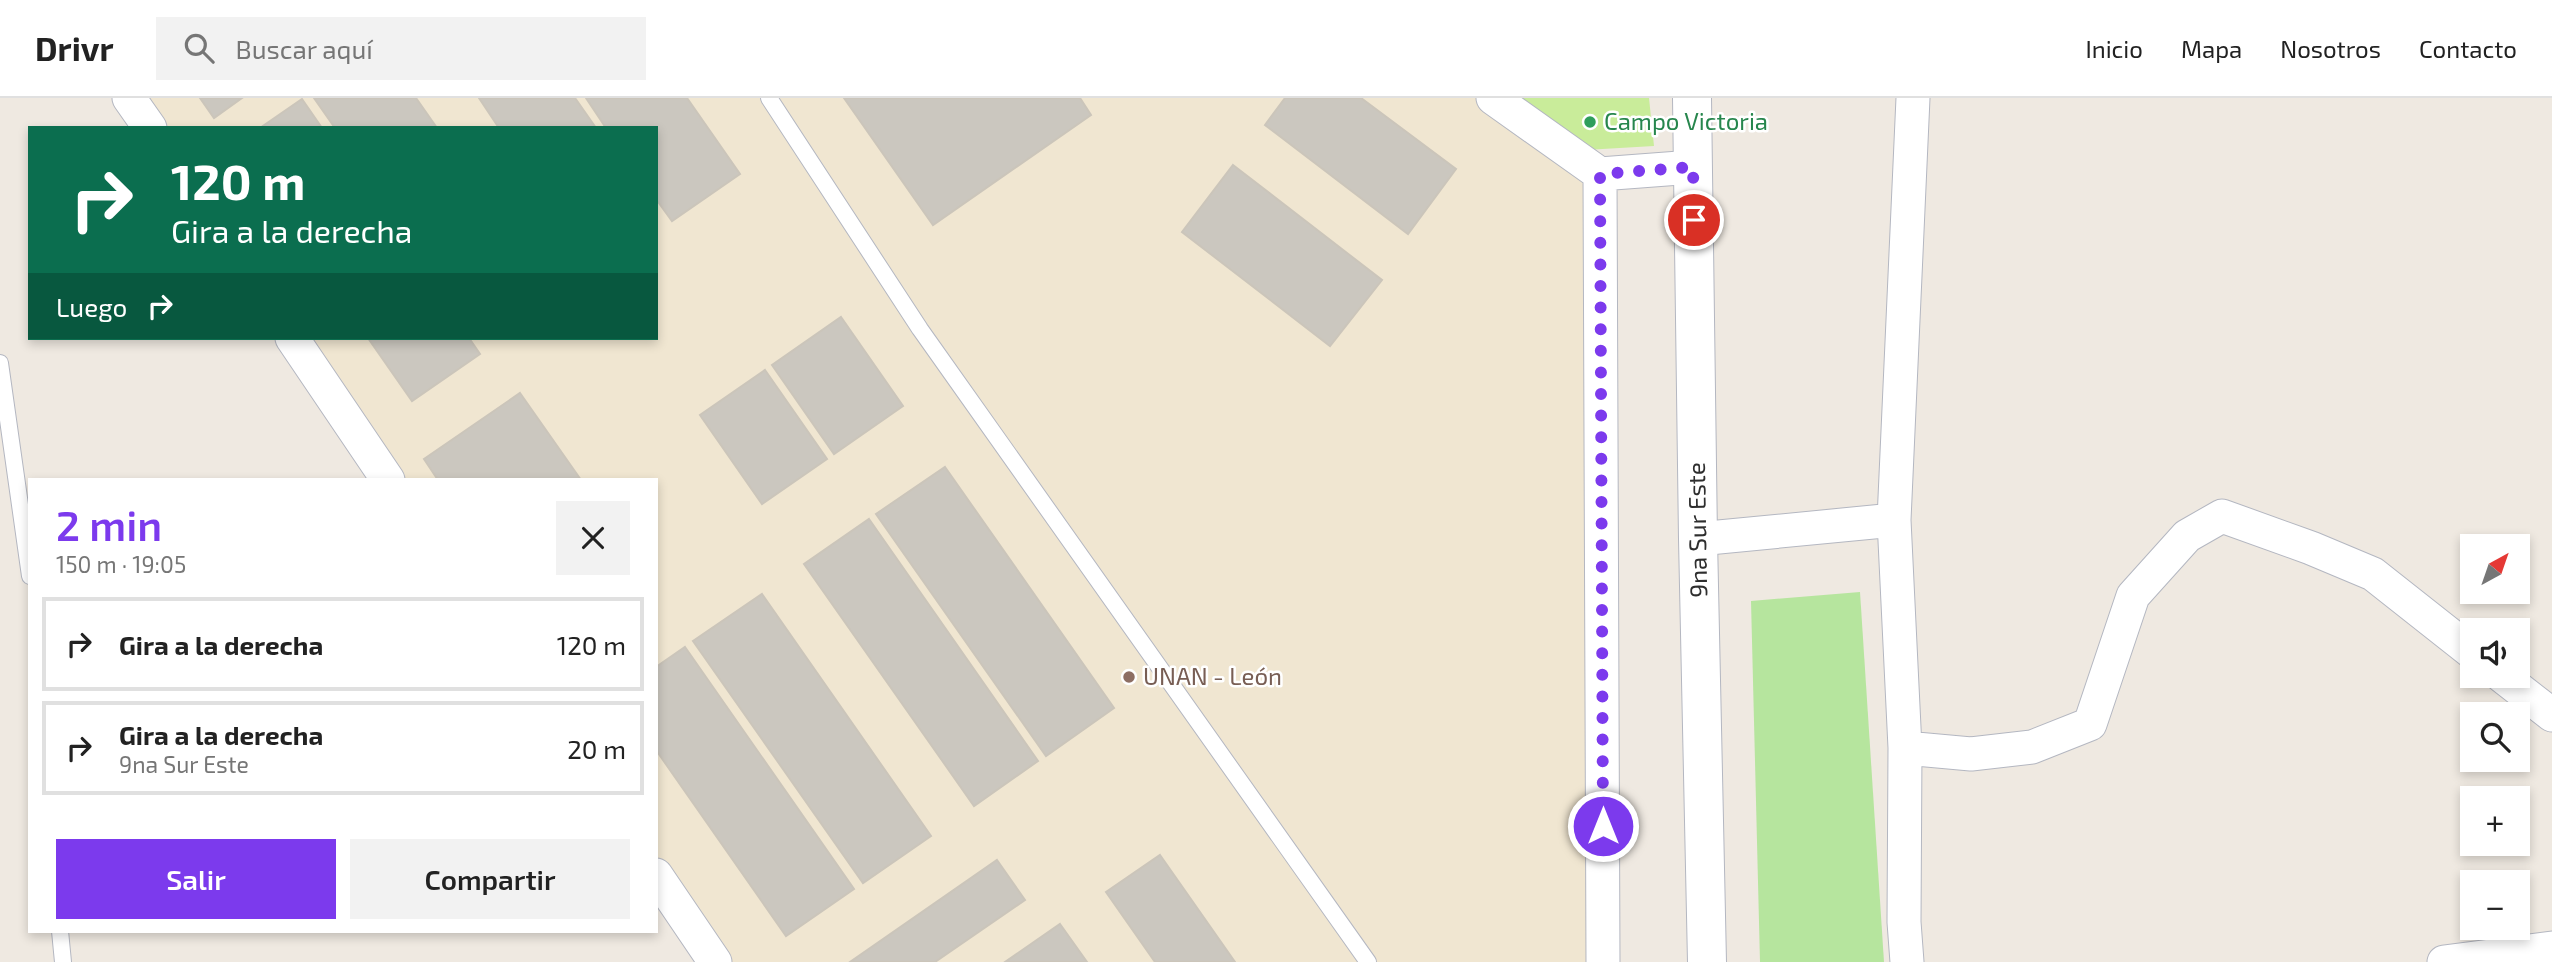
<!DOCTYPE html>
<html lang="es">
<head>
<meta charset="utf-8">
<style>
	:root { --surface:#fff; --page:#f2f2f2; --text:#222; --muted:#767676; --line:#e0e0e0; --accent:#7c3aed }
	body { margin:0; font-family:"Exo 2",sans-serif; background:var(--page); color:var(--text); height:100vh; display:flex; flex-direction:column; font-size:26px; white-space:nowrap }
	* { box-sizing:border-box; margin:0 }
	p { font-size:23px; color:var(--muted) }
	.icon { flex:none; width:38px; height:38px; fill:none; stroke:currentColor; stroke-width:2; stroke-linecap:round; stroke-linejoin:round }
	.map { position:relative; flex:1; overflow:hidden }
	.sheet { position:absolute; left:28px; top:380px; width:630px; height:455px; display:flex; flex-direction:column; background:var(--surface); border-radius:0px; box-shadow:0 4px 10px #0003 }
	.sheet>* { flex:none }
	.hud { position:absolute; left:28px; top:28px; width:630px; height:214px; border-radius:0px; box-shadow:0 4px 10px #0003; background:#0b6e4f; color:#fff; overflow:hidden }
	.needle { width:46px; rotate:40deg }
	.tools { position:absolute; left:2460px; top:436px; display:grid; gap:14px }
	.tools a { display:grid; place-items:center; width:70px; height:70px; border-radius:0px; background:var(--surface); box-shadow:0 4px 10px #0003; font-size:35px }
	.pin { position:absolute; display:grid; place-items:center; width:60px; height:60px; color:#fff; margin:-30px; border:4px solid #fff; border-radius:50%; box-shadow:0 2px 7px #0007 }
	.me { position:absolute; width:77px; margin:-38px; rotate:0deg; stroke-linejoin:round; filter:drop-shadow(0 0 5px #0008) }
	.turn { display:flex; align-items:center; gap:24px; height:147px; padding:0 28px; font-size:32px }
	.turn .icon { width:91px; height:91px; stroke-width:2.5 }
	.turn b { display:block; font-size:49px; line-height:60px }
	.then { display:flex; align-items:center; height:66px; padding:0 28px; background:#0003; gap:14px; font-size:26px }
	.round { display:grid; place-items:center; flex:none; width:74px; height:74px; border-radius:0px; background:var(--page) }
	.summary { display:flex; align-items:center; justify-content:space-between; height:119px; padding:0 28px }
	h1 { font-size:42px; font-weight:600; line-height:52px; color:var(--accent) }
	.primary-button { display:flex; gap:14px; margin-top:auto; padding:14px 28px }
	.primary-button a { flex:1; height:80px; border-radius:0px; background:var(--accent); color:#fff; font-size:28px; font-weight:600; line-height:80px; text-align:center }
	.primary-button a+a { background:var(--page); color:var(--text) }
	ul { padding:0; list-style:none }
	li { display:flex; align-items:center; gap:21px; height:94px; margin:0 14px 10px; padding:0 14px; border:4px solid var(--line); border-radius:0px }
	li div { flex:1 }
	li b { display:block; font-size:26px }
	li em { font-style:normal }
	header { display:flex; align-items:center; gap:42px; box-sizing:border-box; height:98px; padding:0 35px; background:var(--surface); border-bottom:2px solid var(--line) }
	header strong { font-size:33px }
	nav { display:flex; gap:38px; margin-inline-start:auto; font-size:24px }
	.search { width:490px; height:63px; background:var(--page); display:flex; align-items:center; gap:18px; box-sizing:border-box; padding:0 24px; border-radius:0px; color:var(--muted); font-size:26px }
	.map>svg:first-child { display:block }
	.education { fill:#f0e6d1 }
	.green { fill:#b6e59e }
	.pitch { fill:#c9ec9a }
	.building { fill:#cbc7bf; stroke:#cbc5ba; stroke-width:2 }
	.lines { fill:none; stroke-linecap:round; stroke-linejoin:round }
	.service-casing { stroke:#b4b7c1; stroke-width:18 }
	.minor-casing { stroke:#b4b7c1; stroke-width:35 }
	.tertiary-casing { stroke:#b4b7c1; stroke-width:40 }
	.service { stroke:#fff; stroke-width:16 }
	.minor { stroke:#fff; stroke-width:33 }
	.tertiary { stroke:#fff; stroke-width:38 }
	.route { stroke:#7c3aed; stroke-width:12; stroke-dasharray:0 21.6 }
	.leisure-dot { fill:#2e9e5b; stroke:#fff; stroke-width:2.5 }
	.education-dot { fill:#8d6e63; stroke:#fff; stroke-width:2.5 }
	.labels { text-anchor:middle; stroke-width:5; stroke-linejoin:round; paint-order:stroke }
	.leisure-label { font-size:24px; fill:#27864d; stroke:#fff; text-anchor:start }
	.street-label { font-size:24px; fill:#2e2e2e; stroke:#fff }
	.education-label { font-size:24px; fill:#785e54; stroke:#fff; text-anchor:start }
</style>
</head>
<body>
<header>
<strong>Drivr</strong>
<div class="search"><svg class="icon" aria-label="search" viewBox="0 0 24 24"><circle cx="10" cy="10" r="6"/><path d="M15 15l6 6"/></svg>Buscar aquí</div>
<nav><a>Inicio</a><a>Mapa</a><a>Nosotros</a><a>Contacto</a></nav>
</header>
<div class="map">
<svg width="2552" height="864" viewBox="0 0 2552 864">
	<rect width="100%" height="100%" fill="#efe9e1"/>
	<path class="education" d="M129 0H1493L1600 76 1603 864H715L656 777V382L388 381 292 240H656V30H150Z"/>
	<path class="green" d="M1860 494 1884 864H1760L1751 503Z"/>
	<path class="pitch" d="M1496 0H1649L1654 48 1568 53Z"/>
	<path class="building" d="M200 0H242L214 20Z
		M314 0H416L437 30H335Z
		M479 0H575L596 30H499Z
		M586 0H687L740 76 672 123 656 101V30H606Z
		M844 0H1080L1091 17 933 127Z
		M1285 0H1361L1456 71 1408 136 1265 27Z
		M302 1 322 30H260Z
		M1233 67 1382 182 1330 248 1182 134Z
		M841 219 903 308 834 356 772 267Z
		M368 240H469L480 256 412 303Z
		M765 272 827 361 762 406 700 317Z
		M520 295 581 382H438L424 361Z
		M945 369 1114 610 1046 658 876 416Z
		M869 421 1038 663 974 708 804 466Z
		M762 496 931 738 863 785 693 543Z
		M685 549 854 791 786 838 656 652V569Z
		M1160 757 1235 864H1155L1106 794Z
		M997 762 1025 802 935 864H850Z
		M1060 826 1087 864H1005Z"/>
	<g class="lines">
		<g class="service-casing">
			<path id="service" d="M769 0 920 231 1368 864
				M0 265 30 478
				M60 833 63 864"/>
		</g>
		<g class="minor-casing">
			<path id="minor" d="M129 0 150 30
				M1493 0 1600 76 1693 69
				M1600 76 1603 864
				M292 240 388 382
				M1894 422 1913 0
				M1698 441 1894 422 1905 650 1904 824 1907 864
				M2502 578 2552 617
				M1905 650 1971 656 2032 649 2090 626 2133 498 2187 438 2222 418 2311 450 2373 476 2473 555
				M656 777 715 864
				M2444 864 2552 850"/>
		</g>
		<g class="tertiary-casing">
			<path id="tertiary" d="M1692 0 1698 441 1707 864"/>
		</g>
		<use href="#service" class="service"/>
		<use href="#minor" class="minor"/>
		<use href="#tertiary" class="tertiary"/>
	</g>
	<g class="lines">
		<path class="route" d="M1603 728 1600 76 1693 69 1694 122"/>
	</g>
	<circle class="leisure-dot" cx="1590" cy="24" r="7"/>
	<circle class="education-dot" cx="1129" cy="579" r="7"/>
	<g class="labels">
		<g class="leisure-label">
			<text x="1604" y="32">Campo Victoria</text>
		</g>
		<g class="street-label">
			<text transform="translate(1698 432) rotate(-91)" y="8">9na Sur Este</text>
		</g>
		<g class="education-label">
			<text x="1143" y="587">UNAN - León</text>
		</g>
	</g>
</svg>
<div class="tools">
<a><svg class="needle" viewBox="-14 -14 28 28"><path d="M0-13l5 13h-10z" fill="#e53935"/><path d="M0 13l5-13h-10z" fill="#767676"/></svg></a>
<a><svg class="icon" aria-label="sound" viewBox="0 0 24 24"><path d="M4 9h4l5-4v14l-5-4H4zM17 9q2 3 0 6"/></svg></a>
<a><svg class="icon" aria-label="search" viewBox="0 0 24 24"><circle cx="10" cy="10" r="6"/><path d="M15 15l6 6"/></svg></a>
<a>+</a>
<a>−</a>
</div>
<div class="pin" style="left:1694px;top:122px;background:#d93025"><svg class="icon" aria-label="arrive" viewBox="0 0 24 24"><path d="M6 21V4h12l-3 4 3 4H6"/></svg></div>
<svg class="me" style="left:1603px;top:728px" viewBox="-20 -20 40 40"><circle r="17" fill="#7c3aed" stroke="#fff" stroke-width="3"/><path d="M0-11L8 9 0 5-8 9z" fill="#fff"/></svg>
<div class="hud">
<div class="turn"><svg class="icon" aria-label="right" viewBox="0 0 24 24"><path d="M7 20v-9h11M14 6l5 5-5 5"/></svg><div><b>120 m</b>Gira a la derecha</div></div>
<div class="then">Luego<svg class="icon" aria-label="right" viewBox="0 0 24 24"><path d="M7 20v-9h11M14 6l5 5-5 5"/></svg></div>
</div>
<section class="sheet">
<div class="summary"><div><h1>2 min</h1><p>150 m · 19:05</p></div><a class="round"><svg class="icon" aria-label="close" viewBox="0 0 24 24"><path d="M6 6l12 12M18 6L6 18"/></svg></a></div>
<ul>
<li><svg class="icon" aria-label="right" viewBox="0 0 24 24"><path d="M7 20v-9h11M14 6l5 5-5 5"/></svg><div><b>Gira a la derecha</b></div><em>120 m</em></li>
<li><svg class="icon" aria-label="right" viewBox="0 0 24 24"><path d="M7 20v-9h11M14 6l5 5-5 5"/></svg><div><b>Gira a la derecha</b><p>9na Sur Este</p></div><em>20 m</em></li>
</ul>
<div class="primary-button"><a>Salir</a><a>Compartir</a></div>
</section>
</div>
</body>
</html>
